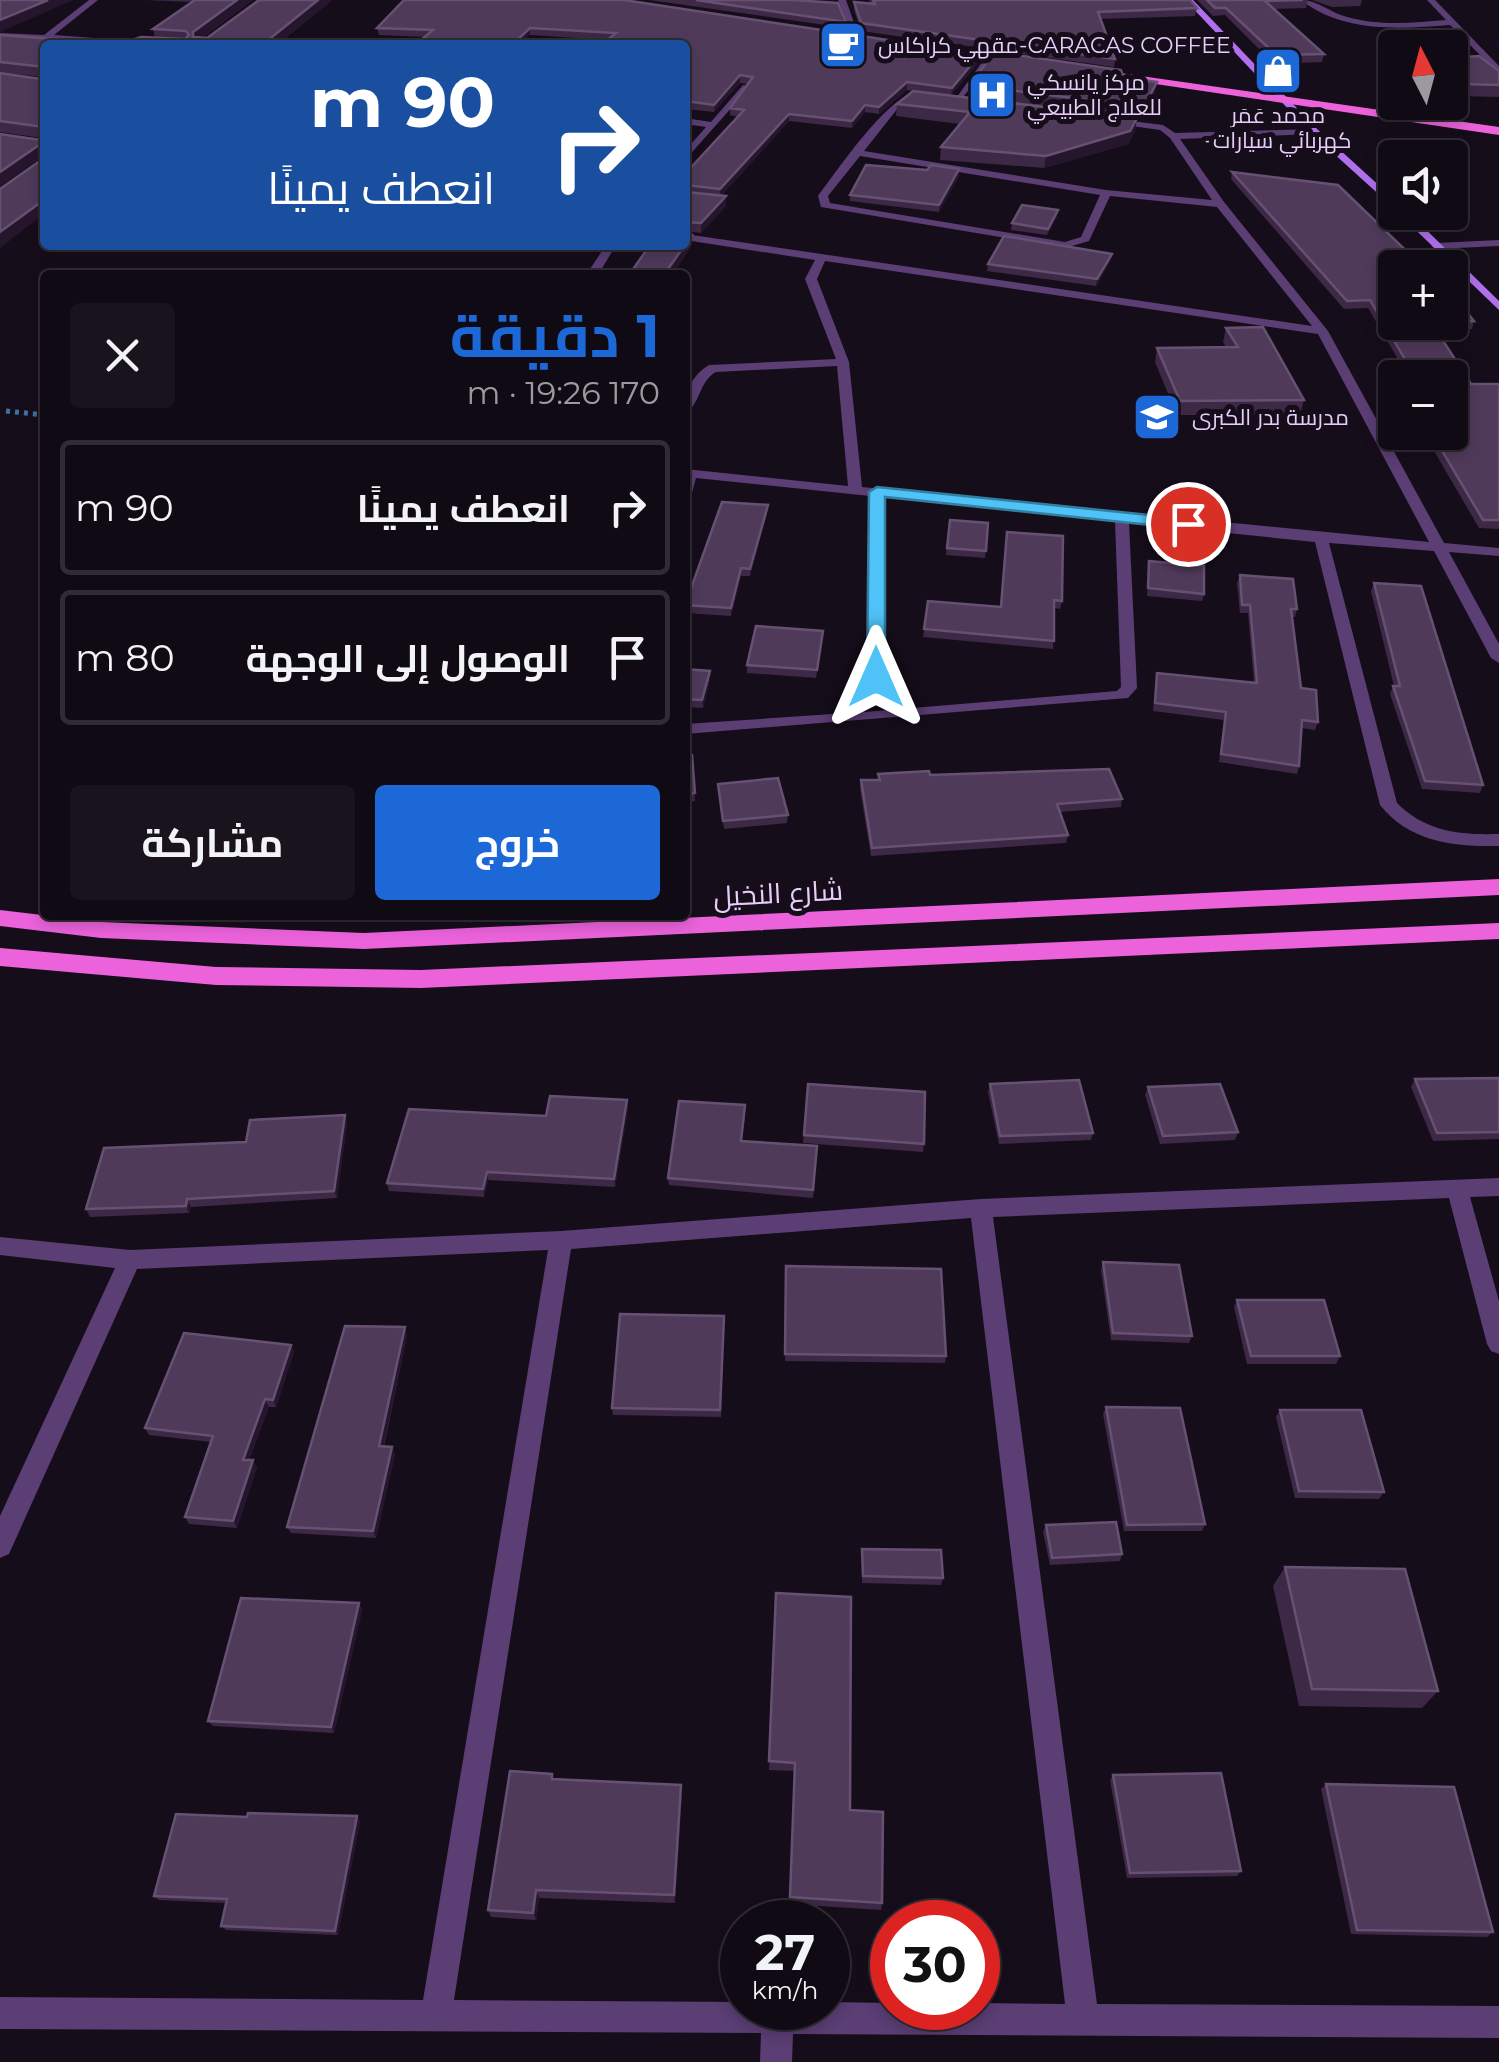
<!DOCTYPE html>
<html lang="ar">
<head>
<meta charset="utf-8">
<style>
	:root { --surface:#100a14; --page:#19131d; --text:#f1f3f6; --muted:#9c9aa0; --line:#302b34; --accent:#1b68d6 }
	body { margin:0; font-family:Montserrat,Cairo,sans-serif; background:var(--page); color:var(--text); direction:rtl; height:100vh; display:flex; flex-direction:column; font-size:38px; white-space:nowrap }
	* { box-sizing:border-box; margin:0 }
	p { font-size:32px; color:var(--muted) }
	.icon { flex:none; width:55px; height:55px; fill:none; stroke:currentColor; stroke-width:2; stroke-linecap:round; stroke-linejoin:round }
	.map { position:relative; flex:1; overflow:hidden; direction:ltr }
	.drawer { position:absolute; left:40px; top:270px; width:650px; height:650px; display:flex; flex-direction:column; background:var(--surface); border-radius:10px; box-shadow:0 5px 15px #0003,0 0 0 2px var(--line); direction:rtl }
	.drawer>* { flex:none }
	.banner { position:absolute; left:40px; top:40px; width:650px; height:210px; border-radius:10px; box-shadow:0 5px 15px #0003,0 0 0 2px var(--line); direction:rtl; background:#1a4fa0; color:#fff; overflow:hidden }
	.needle { width:65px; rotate:354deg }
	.controls { position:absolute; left:1378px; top:30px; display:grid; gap:20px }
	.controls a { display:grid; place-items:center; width:90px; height:90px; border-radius:10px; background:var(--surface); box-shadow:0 5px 15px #0003,0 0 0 2px var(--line); font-size:50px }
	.speed { position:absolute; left:720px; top:1900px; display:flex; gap:20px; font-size:50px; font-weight:700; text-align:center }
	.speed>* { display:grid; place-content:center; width:130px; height:130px; border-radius:50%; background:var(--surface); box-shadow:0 5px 15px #0003,0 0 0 2px var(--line); line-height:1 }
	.speed small { font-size:25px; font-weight:400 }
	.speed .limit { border:15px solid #d22; background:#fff; color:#111 }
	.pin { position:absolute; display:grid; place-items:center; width:85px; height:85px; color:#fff; margin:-42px; border:5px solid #fff; border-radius:50%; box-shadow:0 2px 10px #0007 }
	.me { position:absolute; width:110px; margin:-55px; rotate:0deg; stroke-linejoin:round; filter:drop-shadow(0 0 8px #0008) }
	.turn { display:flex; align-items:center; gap:35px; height:210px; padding:0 30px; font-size:45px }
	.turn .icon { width:130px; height:130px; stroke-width:2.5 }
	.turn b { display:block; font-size:70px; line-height:85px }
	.round { display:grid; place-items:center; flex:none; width:105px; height:105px; border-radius:10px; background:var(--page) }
	.headline { display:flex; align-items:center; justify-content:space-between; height:170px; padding:0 30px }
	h1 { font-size:60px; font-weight:700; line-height:75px; color:var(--accent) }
	.button { display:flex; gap:20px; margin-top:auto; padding:20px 30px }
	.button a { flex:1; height:115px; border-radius:10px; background:var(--accent); color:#fff; font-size:40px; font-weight:700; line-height:115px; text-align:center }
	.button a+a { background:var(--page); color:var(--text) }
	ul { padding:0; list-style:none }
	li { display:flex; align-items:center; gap:30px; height:135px; margin:0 20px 15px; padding:0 10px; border:5px solid var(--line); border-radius:10px }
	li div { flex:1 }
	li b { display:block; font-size:38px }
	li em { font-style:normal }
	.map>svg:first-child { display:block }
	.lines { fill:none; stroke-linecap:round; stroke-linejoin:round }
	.stream { stroke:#120e33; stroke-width:5 }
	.path { stroke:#3b749f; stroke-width:5; stroke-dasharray:4 5; stroke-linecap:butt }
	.street { fill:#5a3e74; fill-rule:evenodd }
	.secondary { fill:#b070ed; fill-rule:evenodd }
	.primary { fill:#eb62db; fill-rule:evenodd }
	.wall { fill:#3d2846; fill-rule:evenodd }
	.shaded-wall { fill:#26162d }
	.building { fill:#4f3a5a; stroke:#675173; stroke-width:2.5 }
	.route { fill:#4fc3f7; stroke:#337fa1; stroke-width:2.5 }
	.labels { text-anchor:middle; stroke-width:10; stroke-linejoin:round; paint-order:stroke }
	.far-poi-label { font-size:22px; fill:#e7cdf9; stroke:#160d1a; text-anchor:start }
	.street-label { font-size:28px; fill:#e7cdf9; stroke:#160d1a }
</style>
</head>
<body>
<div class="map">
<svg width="1499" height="2062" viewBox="0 0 1499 2062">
	<rect width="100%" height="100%" fill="#160d1a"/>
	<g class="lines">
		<path class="stream" d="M1499 41V47"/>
		<path class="path" d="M6 411 45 415"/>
		<path class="street" d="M89 0H98L54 35 188 45 0 37V33L44 35Z
			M838 0H846L857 31 850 29Z
			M1301 0C1317 0 1331 13 1347 17 1379 26 1413 23 1446 20L1427 0H1435L1499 66V74L1450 25C1400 29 1343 33 1301 0Z
			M988 54 995 56 960 101H954Z
			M743 85 750 87 685 160V151L706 127 685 124V118L711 122Z
			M914 92 938 96 915 98 902 103 864 151 1106 190 1212 200 1170 138 1160 130 1110 123 1107 118 1163 125 1175 133 1317 129 1314 134 1180 139 1224 202 1328 331 1444 543 1499 548V556L1449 552 1499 644V663L1491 658 1434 551 1329 543 1397 803C1426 832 1460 835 1499 834V846C1455 847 1409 842 1380 805L1315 542 1129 523 1137 688 1128 698 685 734V724L847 713 868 677 870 496 696 478 692 493 685 497V469L848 486 837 366 716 372C699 381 700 405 685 414 685 394 690 376 709 365L836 359 805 279 815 260 685 240V234L1312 326 1217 207 1110 196 1089 241 1065 248 821 207 818 196C839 168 883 103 914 92ZM860 156 1100 195 1081 237 1065 242 830 203 828 196ZM825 261 1318 334 1429 542 862 487 849 362 817 279ZM884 497 1115 521 1121 687 1117 691 864 712 884 677Z
			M1499 240V246L1436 249 1431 246 1436 243Z
			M606 245H616L598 275H586Z
			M1499 1178V1196L1470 1197 1499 1301V1354L1491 1351 1487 1344 1449 1198 993 1217 1097 2004 1499 2006V2038L793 2034 792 2062H760L761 2033 0 2029V1997L423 2000 548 1250 137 1269 9 1554 0 1558V1516L115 1268 0 1255V1237L130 1250 561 1231 981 1199ZM971 1218 1065 2004 978 2003V2008H892V2003L828 2002V2008H742V2002L454 2000 571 1249Z"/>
		<path class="secondary" d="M1185 0H1193L1317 129 1395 200V209L1311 133Z
			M1397 212H1408L1499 301V310Z"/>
		<path class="primary" d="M1092 69 1499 127V135L1088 74Z
			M1499 879V895L364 949 101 938 0 926V910L101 922 364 933Z
			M1499 923V939L421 988 216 985 0 966V948L216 967 421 970Z"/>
	</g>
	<path class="wall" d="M145 0H253L202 38H207L332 0 277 45H45V213L43 156 0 186V134L41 140 42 138 0 132V35L120 44 155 37 153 29 192 2ZM0 72 42 77 41 79Z
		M404 0 980 61 951 95 907 90 879 114 865 112 852 128 789 121 721 196 726 206 701 233 685 231V174L738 117 730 115V108L748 84 740 83 714 112 685 109V45L530 35 425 37 379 35 377 28Z
		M649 0H793L846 22V28Z
		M869 0H1190L1197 8 1195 16 1101 19 1115 59 1114 67 861 31 854 10V2L870 3Z
		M1197 0H1308L1306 8 1273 9 1324 54 1322 62 1274 64 1225 15 1213 16Z
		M1312 0H1362L1360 6 1332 7Z
		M1450 58 1499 71V97L1458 96 1450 85Z
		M969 85 1155 93 1142 119 968 97Z
		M897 104 1135 131 1128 144 1044 168 940 160 941 147 960 124 896 116Z
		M959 169V176L939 212 850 201V195L927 170Z
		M1232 172 1474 321 1472 329 1435 330 1471 384H1499V529L1479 528 1423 432H1450V378H1409L1368 308 1344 309 1231 179Z
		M1057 216 1047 235 1011 230 1012 223Z
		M1110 261 1096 286 987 271 988 264Z
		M1226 328 1304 400 1300 415H1177L1155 362 1157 348 1226 347 1223 342Z
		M767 513 750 576H741L731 616 685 613V602Z
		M950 520 988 523 985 558 946 555Z
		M1007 532 1062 601 1060 609 1054 608 1053 649 923 637 928 601 1000 607Z
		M1149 561 1204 594 1202 601 1147 596Z
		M1240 575 1297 609 1295 617H1292L1301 688 1318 722 1315 730 1301 728 1299 766 1297 774 1219 762 1224 720 1153 711 1157 673 1254 683 1248 613H1240L1237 583Z
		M1374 583 1483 785 1480 793 1422 789 1390 694 1393 686H1394L1371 591Z
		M823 631 816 678 747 673V665Z
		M685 669 710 679 703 708 685 707Z
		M685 755H692L695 801 685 802Z
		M878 774 930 775 1122 799 1121 807 1060 812 1068 835 1066 843 871 856 860 789 861 780H878Z
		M718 784 788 815 787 823 724 829Z
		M1499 1078V1139L1433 1141 1411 1087 1415 1079Z
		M808 1084 924 1144 923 1152 803 1143Z
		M990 1084 1093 1133 1091 1140 999 1144 988 1092Z
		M1148 1087 1238 1132 1235 1140 1160 1144 1145 1095Z
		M628 1108 615 1187 488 1180 484 1197 389 1191 387 1183Z
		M745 1113 742 1141 817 1146 813 1198 669 1185 668 1178Z
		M347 1123 337 1198 191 1207 189 1213 90 1217 86 1209 246 1142Z
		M1103 1262 1192 1336 1189 1343 1111 1340 1101 1270Z
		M786 1266 946 1356 945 1363 785 1361Z
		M1237 1300 1340 1356 1336 1364H1247L1234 1307Z
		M724 1316 721 1417 613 1415 612 1408Z
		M407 1335 384 1447 395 1454 376 1538 291 1533 287 1527Z
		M291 1345 294 1352 276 1407H269L249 1460 257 1467 237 1528 189 1524 185 1517 211 1442 149 1435 145 1428Z
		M1106 1407 1205 1524 1202 1531H1124L1103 1414Z
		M1280 1410 1384 1492 1379 1499 1295 1498 1276 1417Z
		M1046 1525 1122 1554 1120 1561 1050 1565 1043 1532Z
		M862 1549 943 1578 941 1585 862 1583Z
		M1285 1567 1438 1691 1422 1708 1299 1706 1273 1586Z
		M776 1593 882 1903 881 1910 789 1904 794 1771 769 1770Z
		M359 1603 362 1610 334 1733 213 1726 208 1721Z
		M1113 1775 1241 1871 1237 1876 1127 1878 1110 1780Z
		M554 1779 682 1793 675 1903 539 1898 536 1920 491 1917 488 1910Z
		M1326 1784 1493 1932 1487 1937 1351 1934 1321 1789Z
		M360 1821 338 1935 226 1930 221 1926 226 1903 159 1900 154 1896Z"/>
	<path class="shaded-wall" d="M48 0H73L0 32V20Z
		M237 0H253L196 42 193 37V32Z
		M318 0H332L277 45H262Z
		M530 28V35L520 45H512Z
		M980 54V61L951 95 952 88Z
		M740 75V83L714 112V105Z
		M907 82V90L879 114V107Z
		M1157 82 1155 93 1142 119 1144 107Z
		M865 105V112L852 128V121Z
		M789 114V121L720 197V189Z
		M1137 118 1135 131 1128 144 1044 168 1046 156Z
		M42 143 45 155 0 186V172Z
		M959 169V176L939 212V205Z
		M726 196V206L701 233V223Z
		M45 199V213L0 248V232Z
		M1058 210 1057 216 1047 235 1048 229Z
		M692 235V245L673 275H668V269Z
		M1112 254 1110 261 1096 286 1097 279Z
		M768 505 767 513 750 576V569Z
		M741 568V576L731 616V608Z
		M710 671V679L703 708 702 700Z
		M627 1100 628 1108 615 1187 614 1179Z
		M345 1115 347 1123 337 1198 334 1191Z
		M487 1172 488 1180 484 1197 483 1189Z
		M187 1199 191 1207 189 1213 186 1206Z
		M405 1327 407 1335 382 1453 379 1446Z
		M291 1345 294 1352 276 1407 273 1400Z
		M265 1399 269 1407 247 1466 243 1460Z
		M392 1447 395 1454 376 1538 373 1531Z
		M253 1460 257 1467 237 1528 233 1521Z
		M359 1603 362 1610 334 1733 331 1727Z
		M681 1785 682 1793 675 1903 674 1895Z
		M357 1816 360 1821 338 1935 335 1931Z
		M536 1890 539 1898 536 1920 533 1913Z"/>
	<path class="building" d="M0 0H48L0 20Z
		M195 0H237L193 32V37L207 38 259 0H318L262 45H45V199L0 232V189L44 158 42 143 0 172V134L41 140 44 127 0 121V73L41 79 45 67 0 62V35L120 44 141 37 185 39 189 35 186 31 153 29Z
		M404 0H624L980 54 952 88 907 82 879 107 865 105 852 121 789 114 720 189 685 185V174L744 110 730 108 753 77 740 75 714 105 685 101V45H601L616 33 530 28 512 45H415L433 30 377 28Z
		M696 0H793L838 3 846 22Z
		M873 0H1190L1197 8 1098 12 1115 59 861 23 854 2 875 4Z
		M1207 0H1303L1265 1 1324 54 1276 55 1226 8H1215Z
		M995 52 1121 70 1123 77 1157 82 1144 107 969 85Z
		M1479 56 1499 71V85L1462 84 1450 69V58Z
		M913 91 1137 118 1130 131 1046 156 941 147 970 112 897 104Z
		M866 165 927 170 931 165 959 169 939 205 850 195Z
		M1232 172 1338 185 1424 268H1395V322H1431L1471 384H1499V520H1483L1431 432H1450V378H1416L1370 300 1347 301Z
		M686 192 726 196 701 223 685 222V194Z
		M1022 205 1058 210 1048 229 1012 223Z
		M685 233 692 235 685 245Z
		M1004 236 1112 254 1097 279 988 264Z
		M650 245H685L668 269 673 270 669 275H629Z
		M1450 291 1474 321 1450 322Z
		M1263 327 1304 400 1180 401 1157 348 1238 347 1226 328Z
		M722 502 768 505 750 569 741 568 731 608 685 605Z
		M950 520 988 523 986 551 947 548Z
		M1007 532 1063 536 1062 601 1054 600V641L924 629 928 601 1001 607Z
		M1149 561 1204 566V594L1148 588Z
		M1240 575 1293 579 1297 609H1291L1301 688 1316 690 1318 722 1302 720 1299 766 1221 754 1226 712 1155 703 1157 673 1257 683 1250 605H1242Z
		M1374 583 1421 586 1483 785 1425 781 1393 686H1400Z
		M756 626 823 631 817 670 747 665Z
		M685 669 710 671 702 700 685 699Z
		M685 755H692L695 793 685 794Z
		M1109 769 1122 799 1057 804 1068 835 872 848 861 780H880L878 774 929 771 930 775Z
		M778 778 788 815 723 821 718 784Z
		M1499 1078V1132L1437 1133 1415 1079Z
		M1079 1080 1093 1133 1000 1136 990 1084Z
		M808 1084 925 1092 924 1144 804 1135Z
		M1220 1084 1238 1132 1163 1136 1148 1087Z
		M550 1096 627 1100 614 1179 487 1172 483 1189 387 1183 409 1109 546 1116Z
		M679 1101 745 1105 741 1141 817 1146 813 1190 668 1178Z
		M345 1115 334 1191 187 1199 186 1206 86 1209 104 1148 246 1142 250 1120Z
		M1103 1262 1179 1265 1192 1336 1113 1333Z
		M786 1266 941 1269 946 1356 785 1354Z
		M1237 1300H1324L1340 1356H1251Z
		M620 1314 724 1316 720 1410 612 1408Z
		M345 1326 405 1327 379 1446 392 1447 373 1531 287 1527Z
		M184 1333 291 1345 273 1400 265 1399 243 1460H253L233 1521 185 1517 213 1436 145 1428Z
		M1106 1407 1180 1408 1205 1524 1127 1525Z
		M1280 1410H1361L1384 1492 1299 1491Z
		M1116 1522 1122 1554 1052 1558 1046 1525Z
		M862 1549 941 1550 943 1578 863 1576Z
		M1285 1567 1405 1569 1438 1691 1312 1689Z
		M776 1593 851 1597 850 1810 883 1812 882 1903 790 1897 795 1763 769 1761Z
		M241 1598 359 1603 331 1727 208 1721Z
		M510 1771 552 1774V1779L681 1785 674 1895 536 1890 533 1913 488 1910Z
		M1221 1773 1241 1871 1130 1873 1113 1775Z
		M1326 1784 1454 1787 1493 1932 1357 1930Z
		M248 1813 357 1816 335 1931 221 1926 227 1899 154 1896 176 1814 247 1817Z"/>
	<path class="route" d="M877 487 1188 519 1196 524 1188 529 885 497V677L876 682 867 677 869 492Z"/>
	<defs>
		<g id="cafe-square" transform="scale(2.5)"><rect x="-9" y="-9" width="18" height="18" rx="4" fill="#1b68d6" stroke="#160d1a"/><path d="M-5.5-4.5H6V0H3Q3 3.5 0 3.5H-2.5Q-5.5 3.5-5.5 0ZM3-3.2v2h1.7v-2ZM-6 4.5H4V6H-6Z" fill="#fff"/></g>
		<g id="shop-square" transform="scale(2.5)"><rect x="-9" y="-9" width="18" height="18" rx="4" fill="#1b68d6" stroke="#160d1a"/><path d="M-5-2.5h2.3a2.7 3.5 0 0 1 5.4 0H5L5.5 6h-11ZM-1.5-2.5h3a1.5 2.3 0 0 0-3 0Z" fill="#fff"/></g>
		<g id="hospital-square" transform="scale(2.5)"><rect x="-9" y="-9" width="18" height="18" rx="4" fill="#1b68d6" stroke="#160d1a"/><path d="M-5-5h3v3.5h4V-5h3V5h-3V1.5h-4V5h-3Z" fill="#fff"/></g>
		<g id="school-square" transform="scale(2.5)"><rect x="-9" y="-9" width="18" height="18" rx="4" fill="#1b68d6" stroke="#160d1a"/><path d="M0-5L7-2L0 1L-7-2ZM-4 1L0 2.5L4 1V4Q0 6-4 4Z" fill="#fff"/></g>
	</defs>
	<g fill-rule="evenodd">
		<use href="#cafe-square" x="843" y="45"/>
		<use href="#shop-square" x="1278" y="71"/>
		<use href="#hospital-square" x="992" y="95"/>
		<use href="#school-square" x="1157" y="417"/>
	</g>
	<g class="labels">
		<g class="far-poi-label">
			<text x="878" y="53">مقهي كراكاس-CARACAS COFFEE</text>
			<text x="1027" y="90">مركز يانسكي<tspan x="1027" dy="25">للعلاج الطبيعي</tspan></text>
			<text x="1278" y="123" text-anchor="middle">محمد عَمَر<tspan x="1278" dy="25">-كهربائي سيارات</tspan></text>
			<text x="1192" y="425">مدرسة بدر الكبرى</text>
		</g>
		<g class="street-label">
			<text transform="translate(778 893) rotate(-3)" y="10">شارع النخيل</text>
		</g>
	</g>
</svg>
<div class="controls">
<a><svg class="needle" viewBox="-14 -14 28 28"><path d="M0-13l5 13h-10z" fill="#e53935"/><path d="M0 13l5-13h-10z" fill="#9c9aa0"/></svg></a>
<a><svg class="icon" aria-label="sound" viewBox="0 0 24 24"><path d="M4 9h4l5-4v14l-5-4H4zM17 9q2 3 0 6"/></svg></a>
<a>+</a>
<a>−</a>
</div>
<div class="speed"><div>27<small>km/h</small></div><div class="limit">30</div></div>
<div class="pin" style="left:1188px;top:524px;background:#d93025"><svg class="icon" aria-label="arrive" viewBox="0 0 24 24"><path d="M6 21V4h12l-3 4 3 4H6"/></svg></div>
<svg class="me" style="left:876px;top:677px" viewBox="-20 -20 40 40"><path d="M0-17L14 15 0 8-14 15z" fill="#4fc3f7" stroke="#fff" stroke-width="4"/></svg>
<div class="banner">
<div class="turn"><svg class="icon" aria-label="right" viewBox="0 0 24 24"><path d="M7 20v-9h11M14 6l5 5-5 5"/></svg><div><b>90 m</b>انعطف يمينًا</div></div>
</div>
<section class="drawer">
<div class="headline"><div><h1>1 دقيقة</h1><p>170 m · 19:26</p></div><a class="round"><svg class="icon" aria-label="close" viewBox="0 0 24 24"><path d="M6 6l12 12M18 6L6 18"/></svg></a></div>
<ul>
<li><svg class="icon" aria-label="right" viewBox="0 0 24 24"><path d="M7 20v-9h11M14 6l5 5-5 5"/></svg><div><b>انعطف يمينًا</b></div><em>90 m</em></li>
<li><svg class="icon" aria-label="arrive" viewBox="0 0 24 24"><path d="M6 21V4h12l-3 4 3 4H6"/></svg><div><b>الوصول إلى الوجهة</b></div><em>80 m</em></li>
</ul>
<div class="button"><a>خروج</a><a>مشاركة</a></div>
</section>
</div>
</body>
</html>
